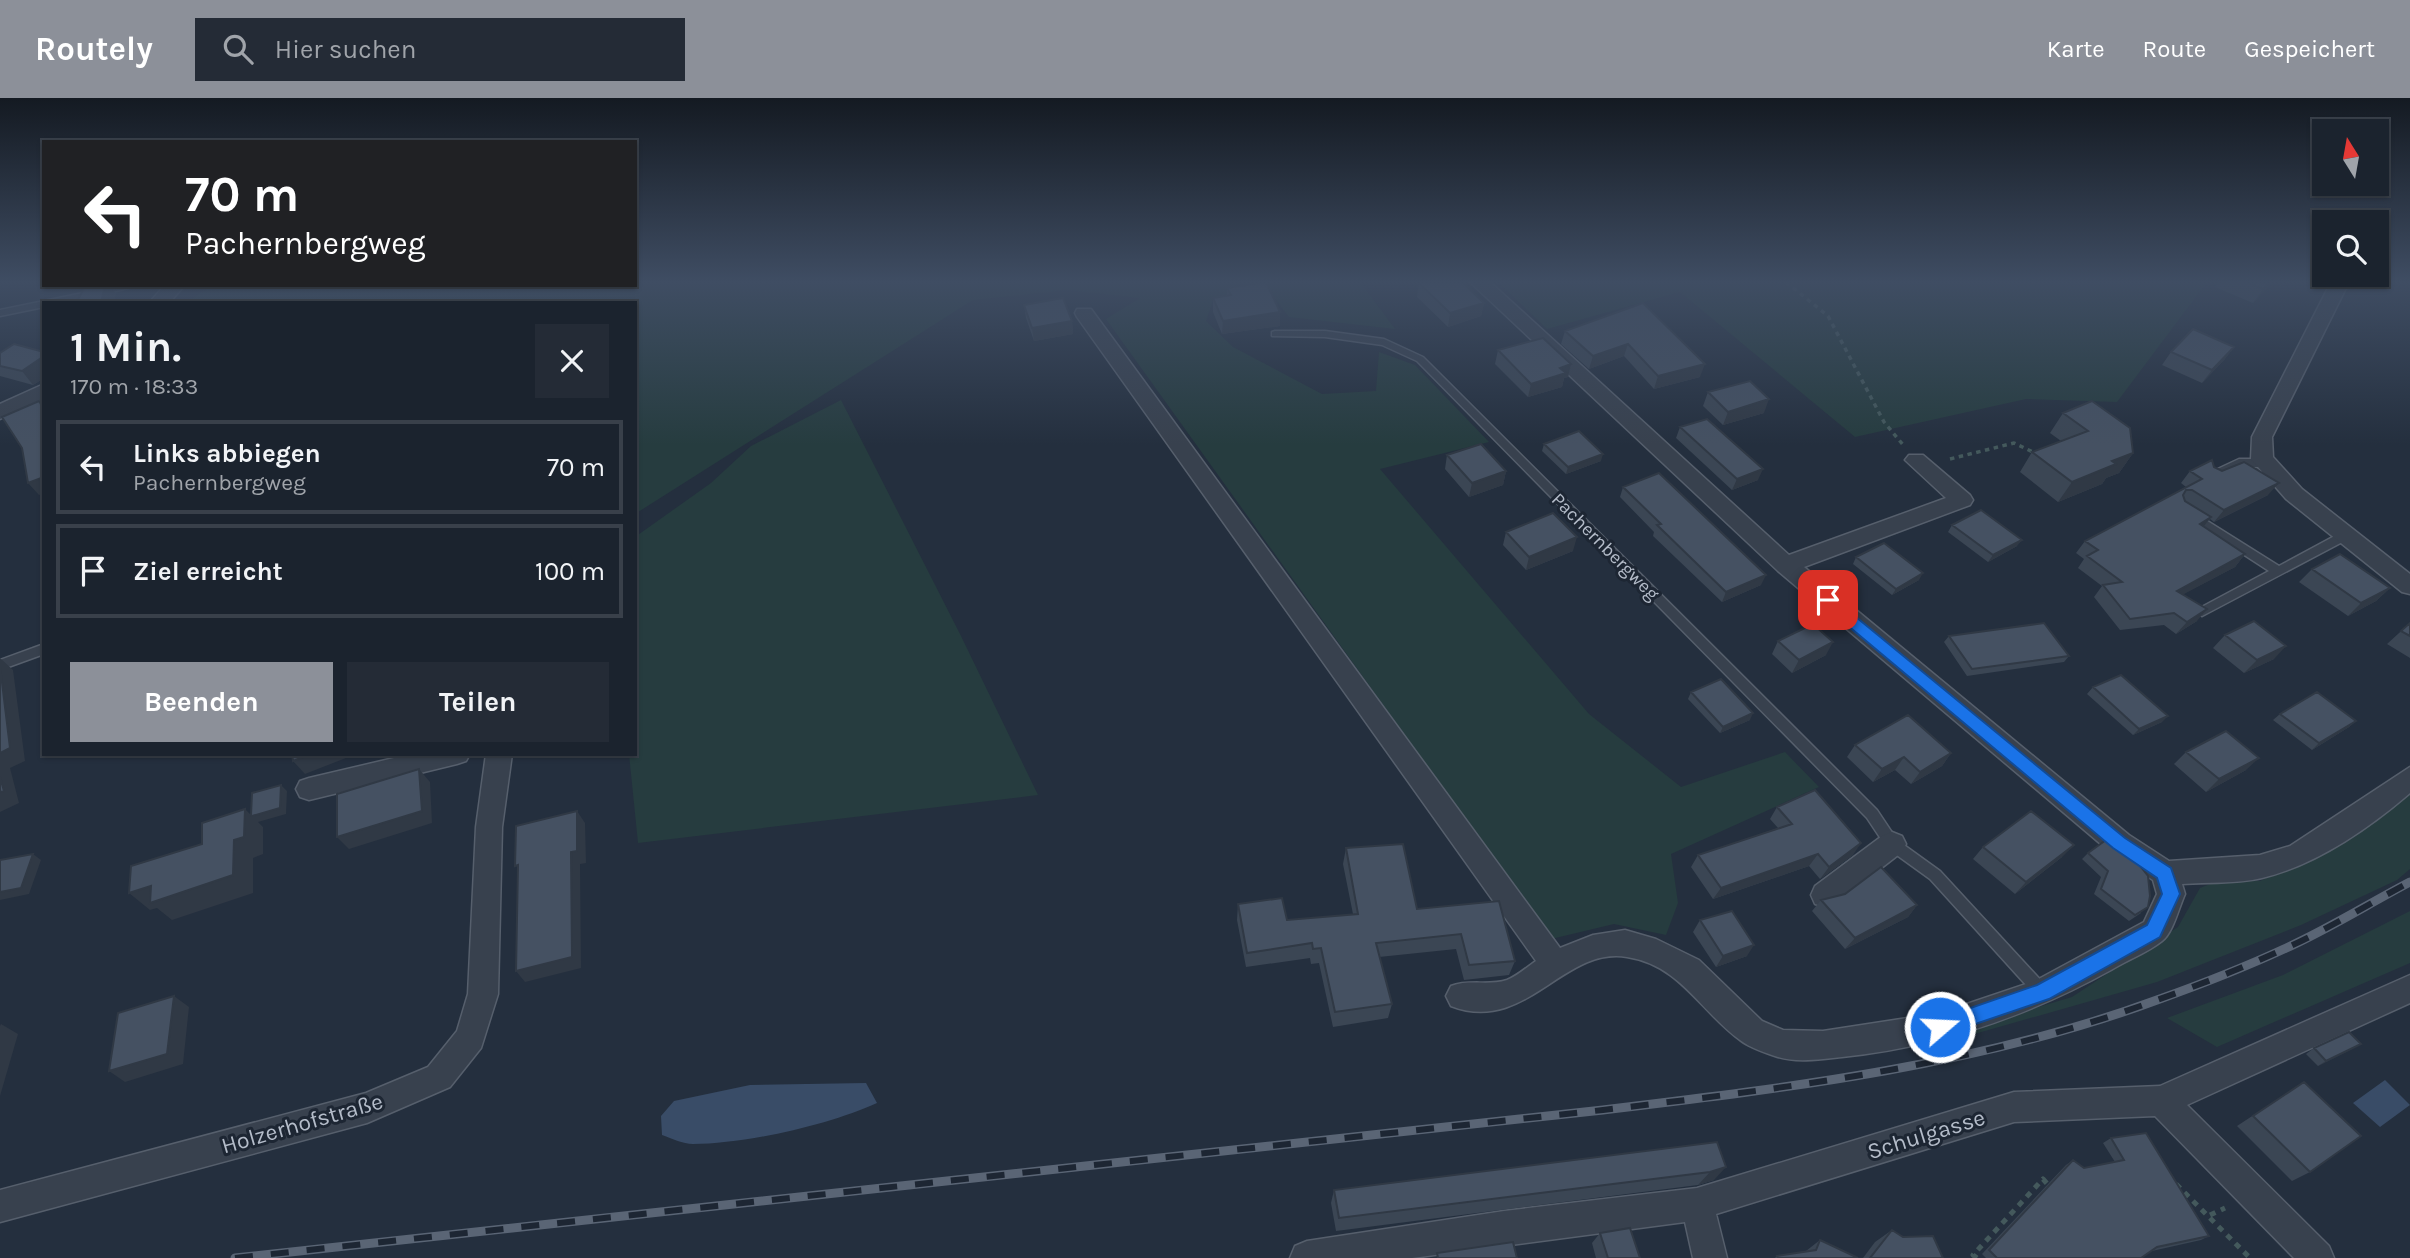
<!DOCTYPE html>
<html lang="de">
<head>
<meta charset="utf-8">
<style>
	:root { --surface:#1b232e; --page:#242b36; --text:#f1f3f6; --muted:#a0a4aa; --line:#39404a; --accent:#8c9099 }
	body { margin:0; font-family:Karla,sans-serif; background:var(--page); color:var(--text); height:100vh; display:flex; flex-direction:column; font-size:26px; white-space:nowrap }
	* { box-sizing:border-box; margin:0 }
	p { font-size:23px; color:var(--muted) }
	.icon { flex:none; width:38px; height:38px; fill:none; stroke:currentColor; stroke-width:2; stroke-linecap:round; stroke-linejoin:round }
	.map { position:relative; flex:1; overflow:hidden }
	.drawer { position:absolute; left:42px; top:203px; width:595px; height:455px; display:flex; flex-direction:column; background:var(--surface); border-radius:0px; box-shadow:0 2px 5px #0004,0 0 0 2px var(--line) }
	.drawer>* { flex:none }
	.banner { position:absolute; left:42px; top:42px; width:595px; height:147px; border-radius:0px; box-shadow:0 2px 5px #0004,0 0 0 2px var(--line); background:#202124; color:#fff; overflow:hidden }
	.needle { width:46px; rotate:349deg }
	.buttons { position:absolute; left:2312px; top:21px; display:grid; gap:14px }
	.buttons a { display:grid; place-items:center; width:77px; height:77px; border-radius:0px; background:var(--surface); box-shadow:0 2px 5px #0004,0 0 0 2px var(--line); font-size:35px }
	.pin { position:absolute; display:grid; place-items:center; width:60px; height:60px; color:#fff; margin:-30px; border-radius:14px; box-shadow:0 4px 10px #0006 }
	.me { position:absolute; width:77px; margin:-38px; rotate:71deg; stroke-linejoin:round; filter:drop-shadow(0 0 5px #0008) }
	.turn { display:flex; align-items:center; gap:24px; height:147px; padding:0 28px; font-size:32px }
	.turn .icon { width:91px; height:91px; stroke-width:2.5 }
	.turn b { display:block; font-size:49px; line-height:60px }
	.round { display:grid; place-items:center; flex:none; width:74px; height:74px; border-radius:0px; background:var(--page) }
	.headline { display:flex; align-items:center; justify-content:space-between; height:119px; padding:0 28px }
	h1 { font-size:42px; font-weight:700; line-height:52px }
	.cta { display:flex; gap:14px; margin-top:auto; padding:14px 28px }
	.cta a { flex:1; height:80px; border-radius:0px; background:var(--accent); color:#fff; font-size:28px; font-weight:700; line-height:80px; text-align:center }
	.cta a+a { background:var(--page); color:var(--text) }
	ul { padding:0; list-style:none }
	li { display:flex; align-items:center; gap:21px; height:94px; margin:0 14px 10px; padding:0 14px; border:4px solid var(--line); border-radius:0px }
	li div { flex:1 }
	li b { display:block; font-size:26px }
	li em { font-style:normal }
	header { display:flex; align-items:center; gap:42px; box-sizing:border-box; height:98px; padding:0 35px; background:var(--accent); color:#fff }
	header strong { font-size:33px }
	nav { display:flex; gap:38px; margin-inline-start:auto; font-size:24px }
	.search { width:490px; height:63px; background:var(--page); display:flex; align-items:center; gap:18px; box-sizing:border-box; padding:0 24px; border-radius:0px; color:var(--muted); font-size:26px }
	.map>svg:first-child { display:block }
	.green { fill:#263c3f }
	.water { fill:#394c67 }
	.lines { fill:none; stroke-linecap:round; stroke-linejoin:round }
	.service-casing { stroke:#565f6c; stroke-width:3 }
	.minor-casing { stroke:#565f6c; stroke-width:3 }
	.path-far1 { stroke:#44595c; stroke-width:3.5; stroke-dasharray:4.5 4.5; stroke-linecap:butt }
	.path { stroke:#44595c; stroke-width:5; stroke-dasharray:6 6; stroke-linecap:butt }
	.service { fill:#38414e; fill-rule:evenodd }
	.minor { fill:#38414e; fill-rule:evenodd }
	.rail-casing { stroke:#5a6575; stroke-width:9 }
	.rail { stroke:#1d2633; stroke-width:6; stroke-dasharray:18; stroke-linecap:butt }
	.wall { fill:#3b4654 }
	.shaded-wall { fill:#303945 }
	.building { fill:#455162; stroke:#303945; stroke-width:2 }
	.route { fill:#1a73e8; stroke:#114b97; stroke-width:2 }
	.labels { text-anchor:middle; stroke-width:6; stroke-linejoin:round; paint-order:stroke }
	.street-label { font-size:19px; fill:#b4bcc9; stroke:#1d2633 }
	.near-street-label { font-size:23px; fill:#b4bcc9; stroke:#1d2633 }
</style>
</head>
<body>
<header>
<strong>Routely</strong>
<div class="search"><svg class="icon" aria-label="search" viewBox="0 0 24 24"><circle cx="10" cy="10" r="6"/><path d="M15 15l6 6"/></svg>Hier suchen</div>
<nav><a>Karte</a><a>Route</a><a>Gespeichert</a></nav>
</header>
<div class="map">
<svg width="2410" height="1160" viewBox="0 0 2410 1160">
	<rect width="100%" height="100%" fill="#242f3e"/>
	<path class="green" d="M635 184H1360L1395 231 1289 219 1268 192 1213 202 1206 223 1233 249 1322 296 1376 293 1379 254 1415 267 1489 344 1380 371 1589 616 1681 689 1785 654 1819 689 1671 756 1678 805 1666 837 1614 826 1547 842 1445 693 1106 221 1140 200 1068 192 973 202 635 416V205L188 203 214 187H635Z
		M1498 184H2207L2117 304 2026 301 1855 339 1680 194 1547 231Z
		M841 302 961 538 1038 697 638 745 629 656H635V439L711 385 751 348Z
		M2410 695V771L2397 782 2301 827 2157 884 1936 947 1935 940 2072 899 2178 829 2200 790 2220 782 2260 783 2324 753Z
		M2410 813V865L2217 949 2167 920 2283 877Z"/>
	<path class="water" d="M2385 982 2410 1007 2380 1029 2353 1005Z
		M866 985 877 1005C829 1027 745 1046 693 1046 683 1046 671 1040 662 1037L661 1018 674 1003 750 987Z"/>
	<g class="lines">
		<g class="service-casing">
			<path id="service" d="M122 187H141L65 205H44V209L0 218V212Z
				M1275 233H1325L1384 241 1423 259 1877 712 1897 742 1940 773 2047 889 2049 894 2047 899 2042 901 2037 899 1930 781 1887 750 1867 720 1417 263 1382 247 1325 239 1272 238V234Z
				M2239 361H2265L2270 365 2265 369H2241L2211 383 2206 379 2207 376Z
				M2193 414 2279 468 2342 434H2350L2352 437 2350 440 2202 518 2196 514 2198 511 2269 473 2189 421 2187 418Z
				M44 546V556L0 572V562Z"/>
		</g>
		<g class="minor-casing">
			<path id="minor" d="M1470 184H1490L1789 457 1946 400 1905 362 1909 357H1923L1970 397 1973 402 1970 407 1804 469 2129 737 2169 763 2260 757 2290 748 2410 669V695C2368 731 2316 767 2262 780 2237 786 2208 784 2182 786L2185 796C2179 809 2173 835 2162 843 2147 855 2127 862 2111 872 2026 919 1939 949 1842 959 1823 961 1797 965 1778 959 1766 955 1750 950 1740 942 1700 913 1680 867 1627 859 1563 848 1526 937 1451 908L1446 898 1451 888C1469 881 1488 888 1507 882 1517 878 1527 869 1536 863L1077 219 1075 215 1077 211H1091L1560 850 1593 837 1625 832 1656 841 1699 862 1762 923 1783 932 1823 933 1940 915 2035 883 2144 824 2157 796 2153 782 2109 753 1778 473Z
				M2331 184H2349L2272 339 2273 359 2302 391 2410 476V496L2402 494 2286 401 2251 361 2252 339Z
				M165 187H185L169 205H149Z
				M44 286V300L0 321V306Z
				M411 656H470L466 663 457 666 309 702 300 699 296 691 300 683 309 680Z
				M486 656H512L502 729 498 896 481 950 450 989 367 1025 0 1124V1092L366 995 428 969 457 933 468 896 476 729Z
				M1892 734 1902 738 1906 746 1902 754 1835 806 1825 809 1815 806 1811 797 1815 788 1882 738Z
				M2410 877V905L2187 1007 2329 1148 2334 1160H2294L2155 1018 2014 1024 1716 1116 1727 1160H1693L1685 1124 1412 1160H1290L1295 1148 1307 1143 1504 1113 1697 1090 2014 994 2160 988Z"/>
		</g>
		<path class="path-far1" d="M1786 184 1828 218 1884 324 1904 348
			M1950 361 2014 345 2037 356"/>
		<path class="path" d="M2176 1086 2250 1160
			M2210 1117 2225 1110
			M1977 1160 1973 1157 2043 1081 2050 1089"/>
		<use href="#service" class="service"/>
		<use href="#minor" class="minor"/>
		<g class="rail-casing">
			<path id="rail" d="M235 1160 1603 1012C1787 990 1982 967 2157 902 2199 887 2243 870 2284 851 2327 832 2368 806 2410 784"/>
		</g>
		<use href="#rail" class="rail"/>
	</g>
	<path class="wall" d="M2218 184H2273L2253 205 2215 189Z
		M1419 185 1484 205 1481 218 1448 229 1417 199Z
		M1227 190 1280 228 1222 236 1213 214V200L1227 198Z
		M1643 205 1700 279 1654 291 1624 258 1589 271 1561 246 1565 233Z
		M1024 207 1072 223 1073 236 1034 243 1026 220Z
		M2234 249 2224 262 2202 285 2162 267 2171 254Z
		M1498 252 1571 266 1568 279 1564 280 1562 289 1528 299 1495 266Z
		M44 254V280L33 287 0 278V255Z
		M1708 294 1764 315 1723 327 1703 308Z
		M2063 315 2133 355 2119 375 2106 380 2102 386 2058 404 2020 374 2032 354 2061 343 2050 335Z
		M1680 329 1758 382 1732 392 1676 340Z
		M1544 346 1601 363 1566 376 1542 353Z
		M1447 357 1506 373 1503 387 1469 399 1445 371Z
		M2214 369 2268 397 2214 424 2210 421 2204 428 2245 456 2235 469 2183 496 2197 523 2176 536 2164 527 2120 532 2094 499 2102 488 2078 470 2084 461 2076 455 2085 443 2186 389 2181 385 2190 373Z
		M1623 389 1761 487 1722 504 1653 438 1654 434 1620 399Z
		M1952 427 2017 448 1988 464 1948 434Z
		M1506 434 1573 453 1526 472 1503 447Z
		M1856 459 1919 482 1892 497 1853 466Z
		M2312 471 2390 490 2376 503 2348 518 2299 484Z
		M2410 525V560L2387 546Z
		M2225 537 2274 561 2244 575 2213 550Z
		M1949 538 2069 558 2064 564 1967 578 1944 544Z
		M1778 543 1826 557 1792 575 1772 556Z
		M2093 589 2162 624 2133 637 2087 596Z
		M1691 594 1750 622 1720 635 1688 601Z
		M2280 616 2356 623 2349 629 2312 652 2273 622Z
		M1855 647 1951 655 1942 668 1911 686 1895 672 1873 684 1847 659Z
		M2186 654 2246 672 2206 694 2174 666Z
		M1777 709 1853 757 1820 781 1809 768 1713 801 1691 769 1698 757 1778 730 1770 721Z
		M2106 742 2141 815 2129 823 2094 796 2101 779 2082 761 2088 755Z
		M1983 749 2062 759 2015 796 1973 761Z
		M1346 750 1417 811 1515 863 1509 877 1464 882 1456 851 1379 859 1392 906 1388 920 1333 929 1319 865 1311 866 1310 860 1246 869 1237 822 1238 806 1287 822 1353 816 1343 766Z
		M1821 802 1917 807 1908 819 1845 851 1812 813Z
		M1700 822 1747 858 1716 869 1693 834Z
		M2361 946 2318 968 2306 956 2314 950Z
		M2304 984 2310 1074 2292 1083 2237 1028Z
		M2111 1040 2209 1138 2201 1142 2152 1153 2141 1160H1986L1982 1156 2066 1067 2073 1062 2084 1070 2115 1064 2103 1045Z
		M1717 1044 1714 1082 1698 1087 1336 1133 1331 1105 1334 1092Z
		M1892 1132 1903 1139 1943 1160H1863L1875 1144Z
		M1600 1135 1640 1160H1596L1592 1145Z
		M1820 1142 1858 1160H1775L1777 1158 1806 1153Z"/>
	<path class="shaded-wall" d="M2270 184H2273L2253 205 2263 191Z
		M103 187H110L116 196 114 205H101Z
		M1484 205 1481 218 1448 229 1450 215Z
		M1280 214V228L1222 236 1223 223Z
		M1072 223 1073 236 1034 243 1032 230Z
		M1628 246 1624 258 1589 271 1593 258Z
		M2234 249 2224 262 2202 285 2212 272Z
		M44 258V280L33 287 22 273Z
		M1571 266 1568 279 1564 280 1562 289 1528 299 1531 286 1560 270Z
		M1705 266 1700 279 1654 291 1658 278Z
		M1769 301 1764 315 1723 327 1728 314Z
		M2133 355 2119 375 2106 380 2102 386 2058 404 2072 384 2112 363Z
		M1603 356 1601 363 1566 376 1568 369Z
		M1763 371 1758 382 1732 392 1737 381Z
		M1506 373 1503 387 1469 399 1472 385Z
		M44 379V395L39 397 28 385Z
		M2279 385 2268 397 2214 424 2224 412Z
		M2211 419 2201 432 2200 426Z
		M1577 439 1573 453 1526 472 1529 459Z
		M2022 442 2017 448 1988 464 1993 457Z
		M2245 456 2235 469 2167 505 2177 493Z
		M1923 475 1919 482 1892 497 1896 491Z
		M1766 477 1761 487 1722 504 1726 494Z
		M2390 490 2376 503 2348 518 2361 505Z
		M2207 511 2197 523 2176 536 2187 524Z
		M1833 544 1826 557 1792 575 1799 562Z
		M2286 548 2274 561 2244 575 2257 562Z
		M0 560 13 572 25 663 10 670 19 705 0 714Z
		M1753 615 1750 622 1720 635 1723 629Z
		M2168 618 2162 624 2133 637 2139 631Z
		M2356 623 2349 629 2312 652 2319 645Z
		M1951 655 1942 668 1911 686 1920 674Z
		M311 656H351V658L305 676 293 663Z
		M1904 659 1895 672 1873 684 1882 671Z
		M2259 660 2246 672 2206 694 2219 681Z
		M419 671 430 684 432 725 349 751 337 739Z
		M281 687 287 693 286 716 258 724 263 729V756L253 760V795L172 822 157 810 150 812 129 795 234 742 245 711 252 718Z
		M577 713 585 725 586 765 580 766 581 870 525 884 516 873 571 754Z
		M1861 745 1853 757 1820 781 1829 769Z
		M2074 747 2062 759 2015 796 2026 784Z
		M33 756 41 762 29 796 0 802V794Z
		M1818 756 1809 768 1713 801 1721 790Z
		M1917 807 1908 819 1845 851 1855 840Z
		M1754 847 1747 858 1716 869 1723 858Z
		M174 898 189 909 183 966 125 984 109 973Z
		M1 926 18 936 0 998V928Z
		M2361 946 2352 951 2318 968 2326 963Z
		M1726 1069 1714 1082 1698 1087 1710 1074Z"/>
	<path class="building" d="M1266 184 1280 214 1223 223 1213 200 1231 197 1227 190Z
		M1422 184H1462L1484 205 1450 215 1419 185Z
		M2246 184H2270L2263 191Z
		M86 187H105L101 205H76Z
		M1063 200 1072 223 1032 230 1024 207Z
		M1643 205 1705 266 1658 278 1628 246 1593 258 1565 233Z
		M2193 231 2234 249 2212 272 2171 254Z
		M1543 240 1571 266 1560 270 1566 275 1531 286 1498 252Z
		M14 246 44 254V258L22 273 0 268V255Z
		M1750 283 1769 301 1728 314 1708 294Z
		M39 303 44 311V379L28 385 22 350 2 319Z
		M2092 303 2130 330 2133 355 2112 363 2116 366 2072 384 2032 354 2088 333 2063 315Z
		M1707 321 1763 371 1737 381 1680 329Z
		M1579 333 1603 356 1568 369 1544 346Z
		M1481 346 1506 373 1472 385 1447 357Z
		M2212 362 2214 369 2222 373 2244 364 2279 385 2224 412 2192 392H2186L2183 397 2185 403 2211 419 2200 426 2245 456 2177 493 2207 511 2187 524 2174 515 2130 521 2103 487 2122 484 2087 458 2098 452 2085 443 2202 381 2190 373Z
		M1659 375 1766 477 1726 494 1657 427 1661 426 1623 389Z
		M1981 412 2022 442 1993 457 1952 427Z
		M1553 415 1577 439 1529 459 1506 434Z
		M1884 445 1923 475 1896 491 1856 459Z
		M2340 456 2390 490 2361 505 2312 471Z
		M2254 523 2286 548 2257 562 2225 537Z
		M2044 525 2069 558 1972 571 1949 538Z
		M2410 525V538L2401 533Z
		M1813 526 1833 544 1799 562 1778 543Z
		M0 568 10 650 0 655Z
		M2121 577 2168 618 2139 631 2093 589Z
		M1721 581 1753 615 1723 629 1691 594Z
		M2317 594 2356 623 2319 645 2280 616Z
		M1908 617 1951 655 1920 674 1904 659 1882 671 1855 647Z
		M2226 633 2259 660 2219 681 2186 654Z
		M292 656H311L293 663Z
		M419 671 422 713 337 739V696Z
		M0 679 4 693 0 694Z
		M281 687 280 710 252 718 251 717 252 695Z
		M1815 692 1861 745 1829 769 1818 756 1721 790 1698 757 1792 726 1777 709Z
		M245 711 244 739 234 742 233 777 150 805 151 788 129 795 131 768 202 746V725Z
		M577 713V753L571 754 572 859 516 873 518 767 515 768 516 728Z
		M2031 713 2074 747 2026 784 1983 749Z
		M2106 742 2137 764 2148 778 2150 798 2148 809 2135 817 2101 791 2108 773 2088 755Z
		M1403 746 1417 811 1499 803 1515 863 1469 867 1461 836 1376 845 1392 906 1335 914 1321 850 1313 851 1312 845 1247 855 1238 806 1282 800 1287 822 1358 816 1346 750Z
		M33 756 21 790 0 794V762Z
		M1881 769 1917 807 1855 840 1821 802 1845 796Z
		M1732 813 1754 847 1723 858 1700 822Z
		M174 898 167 956 109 973 118 915Z
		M2349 934 2361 946 2326 963 2314 950Z
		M2304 984 2361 1038 2310 1074 2253 1018Z
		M2146 1035 2209 1138 2157 1149 2141 1160H1997L1989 1152 2073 1062 2084 1070 2124 1062 2111 1040Z
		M1717 1044 1726 1069 1710 1074 1339 1120 1334 1092Z
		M1630 1130 1640 1160H1608L1600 1135Z
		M1892 1132 1903 1139 1933 1138 1943 1160H1870Z
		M1820 1142 1858 1160H1778L1777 1158 1816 1152Z
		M1513 1144 1517 1160H1438L1437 1155Z"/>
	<linearGradient id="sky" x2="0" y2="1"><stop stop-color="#141a22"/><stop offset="0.53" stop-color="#3f4d63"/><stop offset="1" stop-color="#3f4d63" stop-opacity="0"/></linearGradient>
	<rect width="2410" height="347" fill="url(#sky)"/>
	<path class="route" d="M1828 496 2125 740 2171 770 2180 796 2160 839 2049 901 1940 938 1933 936 1930 929 1933 923 2037 887 2147 827 2162 796 2157 780 2113 750 1822 506 1820 502Z"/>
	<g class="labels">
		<g class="street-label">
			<text transform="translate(1606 448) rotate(45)" y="7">Pachernbergweg</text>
		</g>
		<g class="near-street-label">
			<text transform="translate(302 1025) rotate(-16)" y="8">Holzerhofstraße</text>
			<text transform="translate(1926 1036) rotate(-17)" y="8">Schulgasse</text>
		</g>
	</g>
</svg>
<div class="buttons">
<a><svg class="needle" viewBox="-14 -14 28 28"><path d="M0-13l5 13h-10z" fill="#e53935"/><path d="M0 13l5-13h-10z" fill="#a0a4aa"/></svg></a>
<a><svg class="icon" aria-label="search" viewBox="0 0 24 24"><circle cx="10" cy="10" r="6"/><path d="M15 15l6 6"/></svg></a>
</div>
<div class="pin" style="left:1828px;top:502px;background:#d93025"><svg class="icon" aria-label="arrive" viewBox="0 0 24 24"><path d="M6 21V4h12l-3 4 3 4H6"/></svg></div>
<svg class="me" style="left:1940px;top:929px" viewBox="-20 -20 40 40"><circle r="17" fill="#1a73e8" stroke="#fff" stroke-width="3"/><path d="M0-11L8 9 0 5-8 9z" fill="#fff"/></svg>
<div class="banner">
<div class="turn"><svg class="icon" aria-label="left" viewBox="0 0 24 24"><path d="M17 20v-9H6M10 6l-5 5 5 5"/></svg><div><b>70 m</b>Pachernbergweg</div></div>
</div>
<section class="drawer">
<div class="headline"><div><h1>1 Min.</h1><p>170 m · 18:33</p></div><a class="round"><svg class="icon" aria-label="close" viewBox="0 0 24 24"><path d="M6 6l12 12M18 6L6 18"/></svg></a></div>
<ul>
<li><svg class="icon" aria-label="left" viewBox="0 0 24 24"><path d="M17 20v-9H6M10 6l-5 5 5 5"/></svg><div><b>Links abbiegen</b><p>Pachernbergweg</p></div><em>70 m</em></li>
<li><svg class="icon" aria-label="arrive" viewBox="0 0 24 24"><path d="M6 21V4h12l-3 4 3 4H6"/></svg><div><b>Ziel erreicht</b></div><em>100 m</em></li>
</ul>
<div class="cta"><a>Beenden</a><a>Teilen</a></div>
</section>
</div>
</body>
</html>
